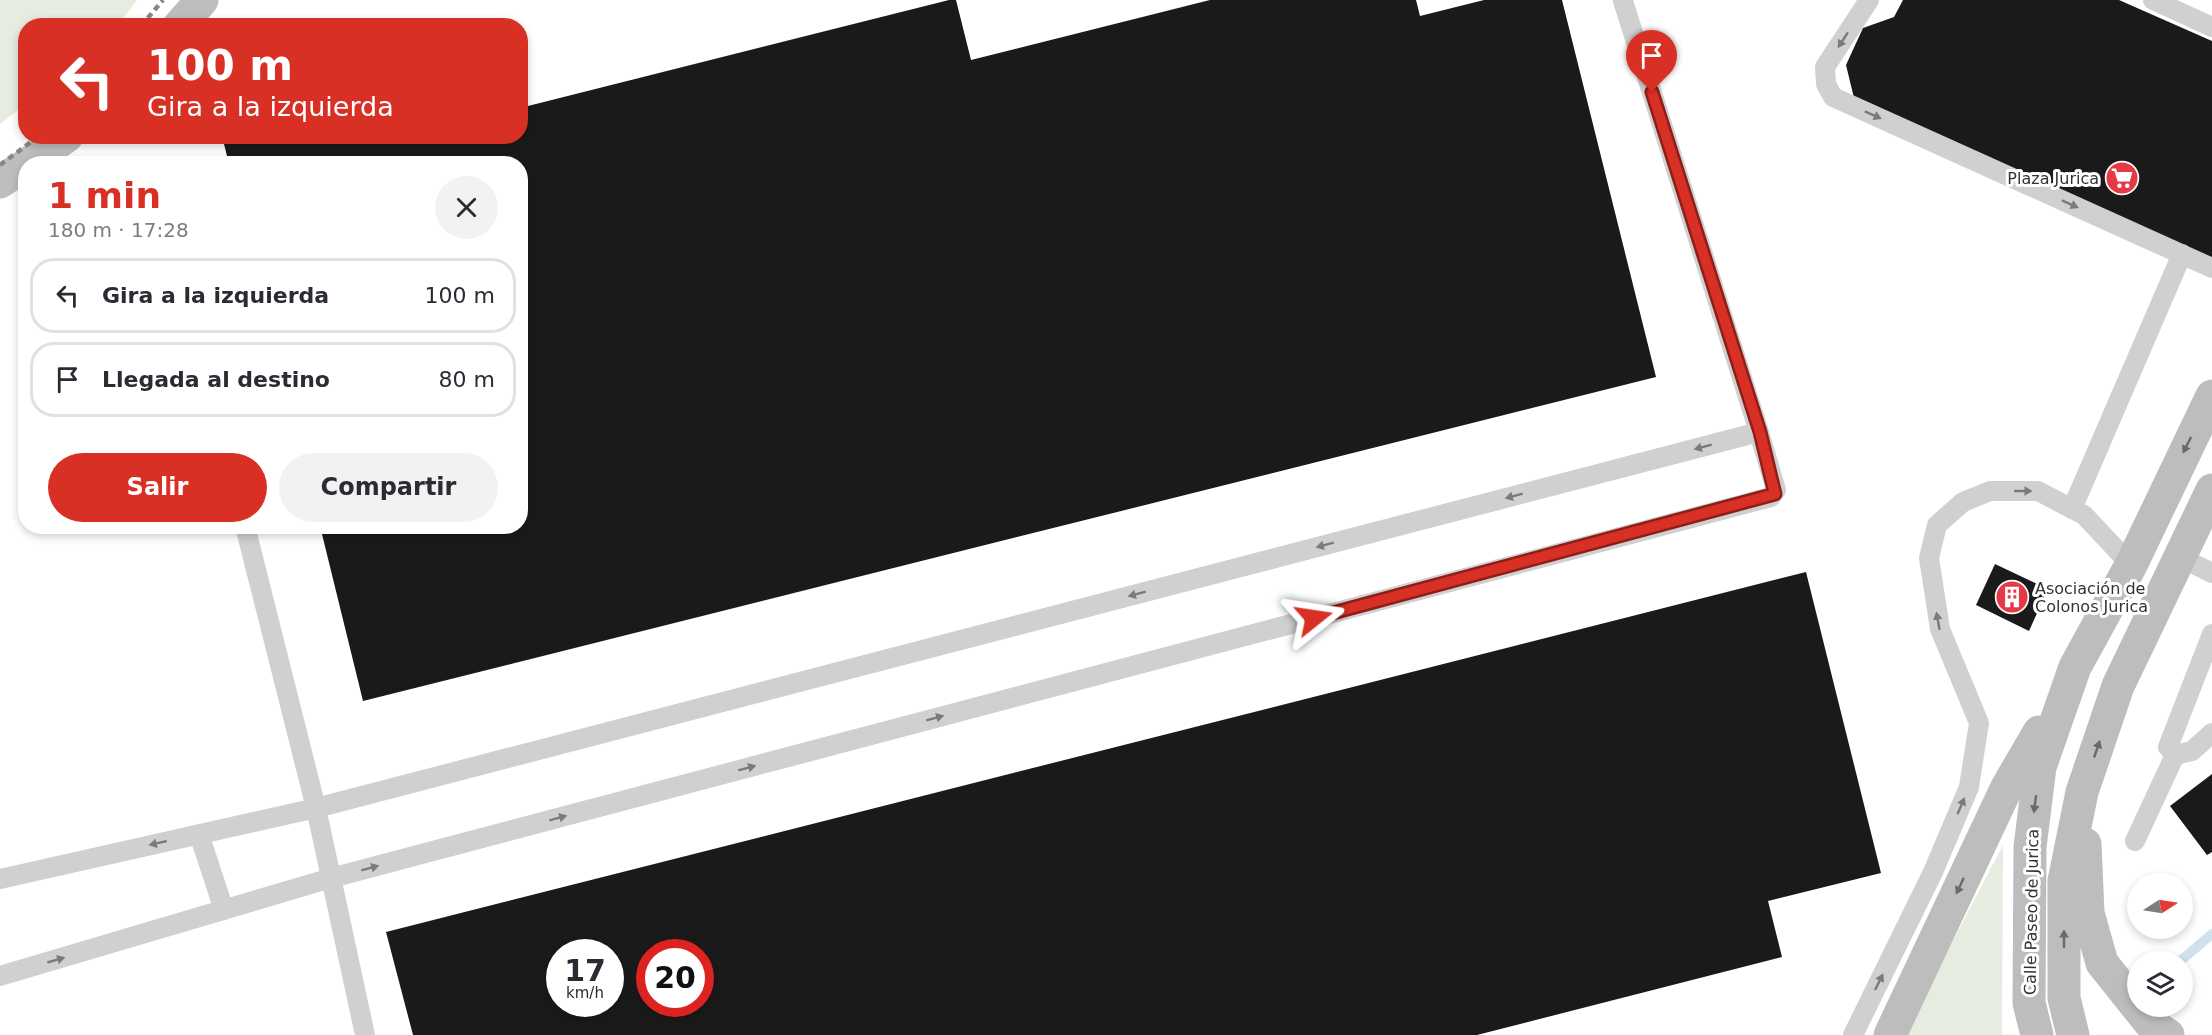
<!DOCTYPE html>
<html lang="es">
<head>
<meta charset="utf-8">
<style>
	:root { --surface:#fff; --page:#f2f2f3; --text:#2b2b33; --muted:#7c7c81; --line:#e1e1e2; --accent:#d93025 }
	body { margin:0; font-family:"DejaVu Sans",sans-serif; background:var(--page); color:var(--text); height:100vh; display:flex; flex-direction:column; font-size:22px; white-space:nowrap }
	* { box-sizing:border-box; margin:0 }
	p { font-size:20px; color:var(--muted) }
	.icon { flex:none; width:33px; height:33px; fill:none; stroke:currentColor; stroke-width:2; stroke-linecap:round; stroke-linejoin:round }
	.map { position:relative; flex:1; overflow:hidden }
	.sheet { position:absolute; left:18px; top:156px; width:510px; height:378px; display:flex; flex-direction:column; background:var(--surface); border-radius:24px; box-shadow:0 3px 9px #0003 }
	.sheet>* { flex:none }
	.banner { position:absolute; left:18px; top:18px; width:510px; height:126px; border-radius:24px; box-shadow:0 3px 9px #0003; background:#d93025; color:#fff; overflow:hidden }
	.needle { width:39px; rotate:78deg }
	.buttons { position:absolute; left:2127px; top:873px; display:grid; gap:12px }
	.buttons a { display:grid; place-items:center; width:66px; height:66px; border-radius:50%; background:var(--surface); box-shadow:0 3px 9px #0003; font-size:30px }
	.speed { position:absolute; left:546px; top:939px; display:flex; gap:12px; font-size:30px; font-weight:700; text-align:center }
	.speed>* { display:grid; place-content:center; width:78px; height:78px; border-radius:50%; background:var(--surface); box-shadow:0 3px 9px #0003; line-height:1 }
	.speed small { font-size:15px; font-weight:400 }
	.speed .limit { border:9px solid #d22; background:#fff; color:#111 }
	.pin { position:absolute; display:grid; place-items:center; width:51px; height:51px; color:#fff; margin:-62px -26px; border-radius:50% 50% 50% 0; rotate:-45deg; box-shadow:0 0 6px #0007 }
	.pin .icon { rotate:45deg }
	.me { position:absolute; width:66px; margin:-33px; rotate:75deg; stroke-linejoin:round; filter:drop-shadow(0 0 4px #0008) }
	.turn { display:flex; align-items:center; gap:21px; height:126px; padding:0 30px; font-size:27px }
	.turn .icon { width:78px; height:78px; stroke-width:2.5 }
	.turn b { display:block; font-size:42px; line-height:51px }
	.round { display:grid; place-items:center; flex:none; width:63px; height:63px; border-radius:32px; background:var(--page) }
	.overview { display:flex; align-items:center; justify-content:space-between; height:102px; padding:0 30px }
	h1 { font-size:36px; font-weight:700; line-height:45px; color:var(--accent) }
	.button { display:flex; gap:12px; margin-top:auto; padding:12px 30px }
	.button a { flex:1; height:69px; border-radius:36px; background:var(--accent); color:#fff; font-size:24px; font-weight:700; line-height:69px; text-align:center }
	.button a+a { background:var(--page); color:var(--text) }
	ul { padding:0; list-style:none }
	li { display:flex; align-items:center; gap:18px; height:75px; margin:0 12px 9px; padding:0 18px; border:3px solid var(--line); border-radius:24px }
	li div { flex:1 }
	li b { display:block; font-size:22px }
	li em { font-style:normal }
	.map>svg:first-child { display:block }
	.green { fill:#e6ecdf }
	.lines { fill:none; stroke-linecap:round; stroke-linejoin:round }
	.stream { stroke:#cfe2ee; stroke-width:10 }
	.building { fill:#1a1a1a; fill-rule:evenodd }
	.lane { stroke:#d0d0d0; stroke-width:20 }
	.secondary { stroke:#bdbdbd; stroke-width:33 }
	.rail { stroke:#888; stroke-width:4.5; stroke-dasharray:6 4.5; stroke-linecap:butt }
	.oneway { fill:#7a7a7a }
	.oneway2 { fill:#6a6a6a }
	.route-casing { stroke:#8d1f18; stroke-width:15 }
	.route { stroke:#d93025; stroke-width:10 }
	.labels { text-anchor:middle; stroke-width:6; stroke-linejoin:round; paint-order:stroke }
	.poi-label { font-size:16px; fill:#333; stroke:#fff; text-anchor:end }
	.street-label { font-size:16px; fill:#333; stroke:#fff }
</style>
</head>
<body>
<div class="map">
<svg width="2212" height="1035" viewBox="0 0 2212 1035">
	<rect width="100%" height="100%" fill="#fff"/>
	<path class="green" d="M0 0H137L118 25 26 26 25 105 0 124Z
		M2003 845 2002 1035H1904Z"/>
	<g class="lines">
		<path class="stream" d="M2179 962 2212 934"/>
	</g>
	<path class="building" d="M949 0H956L971 60 1210 0H1416L1420 16 1484 0H1562L1656 377 363 701 320 526H520V164H229L222 136H520V108Z
		M1903 0H2119L2212 41V258L1854 98 1846 65 1863 28 1894 17Z
		M1995 564 2048 589 2029 631 1976 605Z
		M1806 572 1881 873 1768 901 1782 957 1477 1035H413L386 932ZM560 952H610V1004H560ZM650 952H700V1004H650Z
		M2212 774V852L2207 855 2170 806Z"/>
	<g class="lines">
		<path class="lane" d="M1869 0 1825 67 1826 84 1833 97 2212 268
			M2153 0 2212 27
			M2072 509 2182 254
			M245 526 316 808 365 1035
			M2180 557 2212 573
			M2212 634 2168 747 2175 755 2192 751 2212 733
			M199 834 224 910
			M2135 841 2175 755
			M0 879 316 808 1759 432
			M0 976 331 878 1771 497 1776 490 1759 432 1623 1
			M1853 1035 1933 872 1969 787 1979 723 1940 629 1929 558 1937 525 1963 502 1990 491H2038L2084 515 2131 565"/>
		<path class="secondary" d="M179 26 202 0
			M28 164 67 136
			M0 182 26 165
			M2085 844 2088 913 2102 963 2150 1023 2168 1035
			M1890 1035 2007 787 2039 732
			M2037 1035 2029 1003 2030 847 2040 767 2075 667 2131 565 2212 396
			M2073 1035 2064 998V881L2082 792 2118 686 2212 490"/>
		<path class="rail" d="M141 26 163 0
			M0 165 39 136"/>
	</g>
	<defs><path id="oneway-solid" d="M-6-.8H1V-3.2L6.5 0L1 3.2V.8H-6Z" transform="scale(1.5)"/></defs>
	<g class="oneway">
		<use href="#oneway-solid" transform="translate(1843 40) rotate(123)"/>
		<use href="#oneway-solid" transform="translate(1873 115) rotate(24)"/>
		<use href="#oneway-solid" transform="translate(2070 204) rotate(24)"/>
		<use href="#oneway-solid" transform="translate(1703 447) rotate(165)"/>
		<use href="#oneway-solid" transform="translate(2023 491)"/>
		<use href="#oneway-solid" transform="translate(1514 496) rotate(165)"/>
		<use href="#oneway-solid" transform="translate(1325 545) rotate(165)"/>
		<use href="#oneway-solid" transform="translate(1137 594) rotate(165)"/>
		<use href="#oneway-solid" transform="translate(1938 621) rotate(-100)"/>
		<use href="#oneway-solid" transform="translate(935 718) rotate(-15)"/>
		<use href="#oneway-solid" transform="translate(747 768) rotate(-15)"/>
		<use href="#oneway-solid" transform="translate(1961 806) rotate(-67)"/>
		<use href="#oneway-solid" transform="translate(558 818) rotate(-15)"/>
		<use href="#oneway-solid" transform="translate(158 843) rotate(167)"/>
		<use href="#oneway-solid" transform="translate(370 868) rotate(-15)"/>
		<use href="#oneway-solid" transform="translate(56 960) rotate(-16)"/>
		<use href="#oneway-solid" transform="translate(1879 982) rotate(-64)"/>
	</g>
	<g class="oneway2">
		<use href="#oneway-solid" transform="translate(2187 445) rotate(117)"/>
		<use href="#oneway-solid" transform="translate(2097 749) rotate(-71)"/>
		<use href="#oneway-solid" transform="translate(2035 804) rotate(97)"/>
		<use href="#oneway-solid" transform="translate(1960 886) rotate(115)"/>
		<use href="#oneway-solid" transform="translate(2064 939) rotate(-90)"/>
	</g>
	<g class="lines">
		<g class="route-casing">
			<path id="route" d="M1314 618 1775 494 1760 432 1652 92"/>
		</g>
		<use href="#route" class="route"/>
	</g>
	<defs>
		<g id="supermarket-disc" transform="scale(1.725)"><circle r="9.5" fill="#e63946" stroke="#fff"/><path d="M-6-5.5h2.5l.6 2H6L4.5 2H-2.5L-4.4-4H-6ZM-1.5 3.2a1.3 1.3 0 1 0 .1 0ZM3 3.2a1.3 1.3 0 1 0 .1 0Z" fill="#fff"/></g>
		<g id="building-disc" transform="scale(1.725)"><circle r="9.5" fill="#e63946" stroke="#fff"/><path d="M-4-6H4V6H1V3H-1V6H-4ZM-2.5-4.3h1.7v1.8h-1.7ZM.8-4.3h1.7v1.8H.8ZM-2.5-1h1.7V.8h-1.7ZM.8-1h1.7V.8H.8Z" fill="#fff"/></g>
	</defs>
	<g fill-rule="evenodd">
		<use href="#supermarket-disc" x="2122" y="178"/>
		<use href="#building-disc" x="2012" y="597"/>
	</g>
	<g class="labels">
		<g class="poi-label">
			<text x="2099" y="184">Plaza Jurica</text>
			<text x="2035" y="594" text-anchor="start">Asociación de<tspan x="2035" dy="18">Colonos Jurica</tspan></text>
		</g>
		<g class="street-label">
			<text transform="translate(2031 912) rotate(-89)" y="6">Calle Paseo de Jurica</text>
		</g>
	</g>
</svg>
<div class="buttons">
<a><svg class="needle" viewBox="-14 -14 28 28"><path d="M0-13l5 13h-10z" fill="#e53935"/><path d="M0 13l5-13h-10z" fill="#7c7c81"/></svg></a>
<a><svg class="icon" aria-label="layers" viewBox="0 0 24 24"><path d="M12 4l9 5-9 5-9-5zM3 14l9 5 9-5"/></svg></a>
</div>
<div class="speed"><div>17<small>km/h</small></div><div class="limit">20</div></div>
<div class="pin" style="left:1652px;top:92px;background:#d93025"><svg class="icon" aria-label="arrive" viewBox="0 0 24 24"><path d="M6 21V4h12l-3 4 3 4H6"/></svg></div>
<svg class="me" style="left:1314px;top:618px" viewBox="-20 -20 40 40"><path d="M0-17L14 15 0 8-14 15z" fill="#d93025" stroke="#fff" stroke-width="4"/></svg>
<div class="banner">
<div class="turn"><svg class="icon" aria-label="left" viewBox="0 0 24 24"><path d="M17 20v-9H6M10 6l-5 5 5 5"/></svg><div><b>100 m</b>Gira a la izquierda</div></div>
</div>
<section class="sheet">
<div class="overview"><div><h1>1 min</h1><p>180 m · 17:28</p></div><a class="round"><svg class="icon" aria-label="close" viewBox="0 0 24 24"><path d="M6 6l12 12M18 6L6 18"/></svg></a></div>
<ul>
<li><svg class="icon" aria-label="left" viewBox="0 0 24 24"><path d="M17 20v-9H6M10 6l-5 5 5 5"/></svg><div><b>Gira a la izquierda</b></div><em>100 m</em></li>
<li><svg class="icon" aria-label="arrive" viewBox="0 0 24 24"><path d="M6 21V4h12l-3 4 3 4H6"/></svg><div><b>Llegada al destino</b></div><em>80 m</em></li>
</ul>
<div class="button"><a>Salir</a><a>Compartir</a></div>
</section>
</div>
</body>
</html>
